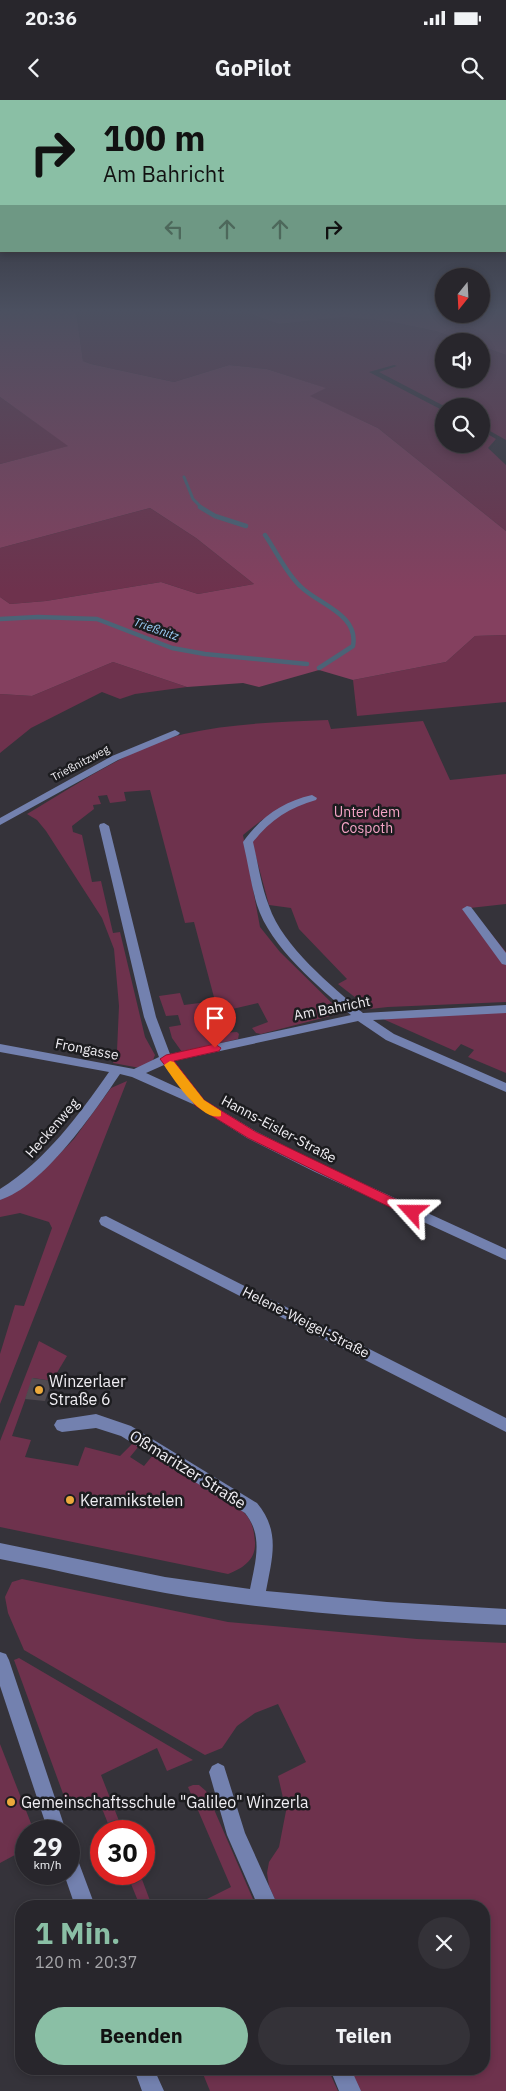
<!DOCTYPE html>
<html lang="de">
<head>
<meta charset="utf-8">
<style>
	:root { --surface:#28262c; --page:#343238; --text:#f1f3f6; --muted:#a5a5a9; --line:#444348; --accent:#8abfa5 }
	body { margin:0; font-family:"IBM Plex Sans",sans-serif; background:var(--page); color:var(--text); height:100vh; display:flex; flex-direction:column; font-size:19px; white-space:nowrap }
	* { box-sizing:border-box; margin:0 }
	p { font-size:16px; color:var(--muted) }
	.icon { flex:none; width:28px; height:28px; fill:none; stroke:currentColor; stroke-width:2; stroke-linecap:round; stroke-linejoin:round }
	.map { position:relative; flex:1; overflow:hidden }
	.side { position:absolute; left:15px; top:1800px; width:475px; height:175px; display:flex; flex-direction:column; background:var(--surface); border-radius:20px; box-shadow:0 2px 8px #0003,0 0 0 1px var(--line) }
	.side>* { flex:none }
	.hud { position:absolute; left:0px; top:0px; width:506px; height:152px; box-shadow:0 2px 8px #0003,0 0 0 1px var(--line); background:#8abfa5; color:#111; overflow:hidden }
	.needle { width:32px; rotate:198deg }
	.tools { position:absolute; left:435px; top:168px; display:grid; gap:10px }
	.tools a { display:grid; place-items:center; width:55px; height:55px; border-radius:50%; background:var(--surface); box-shadow:0 2px 8px #0003,0 0 0 1px var(--line); font-size:25px }
	.speed { position:absolute; left:15px; top:1720px; display:flex; gap:10px; font-size:25px; font-weight:700; text-align:center }
	.speed>* { display:grid; place-content:center; width:65px; height:65px; border-radius:50%; background:var(--surface); box-shadow:0 2px 8px #0003,0 0 0 1px var(--line); line-height:1 }
	.speed small { font-size:12px; font-weight:400 }
	.speed .limit { border:8px solid #d22; background:#fff; color:#111 }
	.pin { position:absolute; display:grid; place-items:center; width:42px; height:42px; color:#fff; margin:-51px -21px; border-radius:50% 50% 50% 0; rotate:-45deg; box-shadow:0 0 5px #0007 }
	.pin .icon { rotate:45deg }
	.me { position:absolute; width:55px; margin:-28px; rotate:294deg; stroke-linejoin:round; filter:drop-shadow(0 0 4px #0008) }
	.turn { display:flex; align-items:center; gap:18px; height:105px; padding:0 20px; font-size:22px }
	.turn .icon { width:65px; height:65px; stroke-width:2.5 }
	.turn b { display:block; font-size:35px; line-height:42px }
	.lanes { display:flex; align-items:center; height:48px; padding:0 20px; background:#0003; justify-content:center; gap:25px; direction:ltr }
	.lanes .off { opacity:.35 }
	.round { display:grid; place-items:center; flex:none; width:52px; height:52px; border-radius:26px; background:var(--page) }
	.overview { display:flex; align-items:center; justify-content:space-between; height:85px; padding:0 20px }
	h1 { font-size:30px; font-weight:800; line-height:38px; color:var(--accent) }
	.button { display:flex; gap:10px; margin-top:auto; padding:10px 20px }
	.button a { flex:1; height:58px; border-radius:30px; background:var(--accent); color:#111; font-size:20px; font-weight:800; line-height:58px; text-align:center }
	.button a+a { background:var(--page); color:var(--text) }
	.status { display:flex; justify-content:space-between; align-items:center; height:35px; padding:0 25px; background:var(--surface); direction:ltr }
	.status svg { height:14px; fill:currentColor }
	header { display:flex; justify-content:space-between; align-items:center; height:65px; padding:0 20px; background:var(--surface); font-size:22px; font-weight:800 }
	.map>svg:first-child { display:block }
	.green { fill:#6e324d }
	.forest { fill:#84405f }
	.lines { fill:none; stroke-linecap:round; stroke-linejoin:round }
	.stream-far1 { stroke:#4b6376; stroke-width:3 }
	.stream { stroke:#4b6376; stroke-width:4.5 }
	.building { fill:#504a50 }
	.minor { fill:#7381af; fill-rule:evenodd }
	.route { fill:#e11d48; stroke:#92132f }
	.slow { fill:#f59e0b }
	.poi-dot { fill:#eca93b; stroke:#1c1c1f; stroke-width:2 }
	.labels { text-anchor:middle; stroke-width:5; stroke-linejoin:round; paint-order:stroke }
	.far-street-label { font-size:11px; fill:#f0eef3; stroke:#1c1c1f }
	.far-water-label { font-size:12px; font-style:italic; fill:#9dcff8; stroke:#1c1c1f }
	.park-label { font-size:14px; fill:#f5a4c6; stroke:#1c1c1f }
	.street-label { font-size:14px; fill:#f0eef3; stroke:#1c1c1f }
	.near-poi-label { font-size:16px; fill:#f0eef3; stroke:#1c1c1f; text-anchor:start }
	.near-street-label { font-size:16px; fill:#f0eef3; stroke:#1c1c1f }
</style>
</head>
<body>
<div class="status"><b>20:36</b><svg viewBox="0 0 49 12"><path d="M0 12V9h3v3zM5 12V6h3v6zM10 12V3h3v9zM15 12V0h3v12zM26 1h20v11H26zM47 4h2v5h-2z"/></svg></div>
<header><svg class="icon" aria-label="back" viewBox="0 0 24 24"><path d="M15 5l-7 7 7 7"/></svg>GoPilot<svg class="icon" aria-label="search" viewBox="0 0 24 24"><circle cx="10" cy="10" r="6"/><path d="M15 15l6 6"/></svg></header>
<div class="map">
<svg width="506" height="1991" viewBox="0 0 506 1991">
	<rect width="100%" height="100%" fill="#35333a"/>
	<path class="green" d="M76 211 245 212 279 224 344 217 387 221 435 231 466 241H444V279H481V246L506 255V340L481 326V306H444L379 272 397 266 394 265 369 272 444 311V344H481V330L496 339 488 348 506 365V431L378 328 309 296 325 288 267 269 229 265 174 282 91 264 83 261Z
		M0 297 69 346 0 364Z
		M150 408 196 438 254 484 198 494 161 482 46 501 10 504 0 497V448Z
		M506 535V602L357 616 353 580 446 562 475 536Z
		M113 562 187 587 135 594 120 599 102 592 31 628 0 653V594L32 596Z
		M328 620 331 629 423 621 450 680 506 674V804L470 808 506 852V902L388 907 370 909 338 884 347 879 299 829 291 808 269 805 252 742 263 719 243 735 260 827 280 852 342 913 261 934 256 933 252 928 268 922 258 903 211 914 221 933 237 932 239 934 238 939 182 952 172 938 169 927 181 925 178 915 166 916 159 896 180 893 184 905 215 901 194 822 185 823 150 690 124 692 126 701 110 703 107 695 98 696 101 704 93 705 94 709 72 726 73 732 82 735 92 782 101 781 113 833 120 832 145 937 155 955 153 960 140 968 113 963 117 951 119 906 114 849 102 818 46 731 37 720 27 714C71 688 135 645 184 634 231 623 281 622 328 620Z
		M506 911V973L468 957 474 950 461 944 455 951 383 919Z
		M127 981 0 1304V1254L15 1205 24 1206 52 1128 49 1122 20 1113 0 1117V1099L26 1085 43 1071 74 1039 111 988Z
		M39 1241 67 1256 52 1281 33 1278 12 1336 31 1340 25 1357 78 1366 85 1347 120 1356 133 1343 139 1346 130 1357 144 1366 153 1355C175 1368 234 1398 247 1416 253 1424 254 1432 255 1442 256 1460 243 1468 228 1474L0 1427V1341Z
		M22 1479 228 1522 417 1539 506 1543V1991H358L349 1969H484V1806H278L269 1786 267 1773 269 1762 279 1747 286 1711 278 1676 306 1662 278 1604 255 1613 237 1626 222 1648 205 1655 24 1550 8 1513 5 1497 12 1482Z
		M19 1558 193 1660 167 1671 157 1648 101 1675 123 1731H111L97 1696 69 1710 14 1560Z
		M0 1644 34 1731H26V1749L0 1763Z
		M193 1685H199L206 1691 256 1806H193L231 1787 188 1687Z
		M127 1774H140L152 1806H140Z
		M201 1969H328L338 1991H210Z"/>
	<path class="forest" d="M0 211H76L83 261 91 264 174 282 229 265 267 269 326 288 310 296 378 328 506 431V535L475 536 446 562 353 580 319 570 259 587 243 583 187 587 113 562 32 596 0 594V497L10 504 46 501 161 482 198 494 254 484 196 438 150 408 0 448V364L68 346 0 297Z
		M223 211H431L436 214 506 212V255L481 246V241H466L435 231 387 221 344 217 279 224 245 212 233 214Z"/>
	<g class="lines">
		<path class="stream-far1" d="M184 377 193 399 202 408"/>
		<path class="stream" d="M200 407 215 416 246 426
			M265 435C276 451 286 473 300 486 319 505 359 514 353 546L319 568
			M0 519 38 517 97 519 172 548 205 554 307 564"/>
	</g>
	<path class="building" d="M32 1278 52 1281 45 1301 25 1299Z"/>
	<g class="lines">
		<path class="minor" d="M175 630 180 633 178 635 118 660 0 725V718L112 656Z
			M312 695 317 698 316 700C290 707 269 721 253 742 258 763 261 786 269 806 283 847 331 885 363 913L506 905V913L373 920 394 934 506 983V992L386 940 358 921 174 961 204 1000 257 1032 325 1066 506 1149V1160L315 1072 247 1038 195 1005 132 977 120 974C95 1011 43 1087 0 1100V1089C46 1060 78 1016 109 972L0 952V944L134 969 159 957 144 917 99 726 100 724 104 723 109 726 156 917 170 954 351 915C319 887 270 847 257 805 251 785 248 763 243 742 261 717 282 702 312 695ZM164 965 183 990 146 973Z
			M467 806 471 807 506 853V865L502 864 462 809Z
			M106 1116 506 1318V1332L101 1125 99 1121 101 1117Z
			M96 1314 131 1326 257 1403C281 1432 272 1458 266 1491L387 1502 506 1509V1525C400 1520 294 1513 189 1497 126 1487 63 1471 0 1459V1443L165 1477 250 1489C255 1463 264 1436 245 1413L121 1336 96 1328 62 1332 57 1330 54 1325 57 1320Z
			M0 1552 6 1554 9 1560 66 1731H48L0 1586Z
			M218 1663 224 1666 245 1733 278 1806H258L227 1735 209 1672 212 1666Z
			M69 1753 76 1755 95 1806H75L64 1774H69Z
			M134 1969H154L164 1991H142Z
			M330 1969H351L361 1991H339Z"/>
	</g>
	<linearGradient id="sky" x2="0" y2="1"><stop stop-color="#1d1c20"/><stop offset="0.43" stop-color="#4b5060"/><stop offset="1" stop-color="#4b5060" stop-opacity="0"/></linearGradient>
	<rect width="506" height="490" fill="url(#sky)"/>
	<path class="route" d="M215 944 221 948 219 951 174 961 204 1000 256 1032 416 1109 418 1112 416 1116H408L248 1038 196 1006 160 959 166 955Z"/>
	<path class="slow" d="M170 961 174 962 204 1000 221 1011V1016C202 1022 173 979 164 965Z"/>
	<g class="poi-dot">
		<circle cx="39" cy="1290" r="5"/>
		<circle cx="70" cy="1400" r="5"/>
		<circle cx="11" cy="1702" r="5"/>
	</g>
	<g class="labels">
		<g class="far-street-label">
			<text transform="translate(80 663) rotate(-28)" y="4">Trießnitzweg</text>
		</g>
		<g class="far-water-label">
			<text transform="translate(156 529) rotate(19)" y="4">Trießnitz</text>
		</g>
		<g class="park-label">
			<text x="367" y="717">Unter dem<tspan x="367" dy="16">Cospoth</tspan></text>
		</g>
		<g class="street-label">
			<text transform="translate(332 908) rotate(-11)" y="5">Am Bahricht</text>
			<text transform="translate(87 949) rotate(11)" y="5">Frongasse</text>
			<text transform="translate(52 1028) rotate(-49)" y="5">Heckenweg</text>
			<text transform="translate(279 1029) rotate(28)" y="5">Hanns-Eisler-Straße</text>
			<text transform="translate(306 1222) rotate(27)" y="5">Helene-Weigel-Straße</text>
		</g>
		<g class="near-poi-label">
			<text x="49" y="1287">Winzerlaer<tspan x="49" dy="18">Straße 6</tspan></text>
			<text x="80" y="1406">Keramikstelen</text>
			<text x="21" y="1708">Gemeinschaftsschule "Galileo" Winzerla</text>
		</g>
		<g class="near-street-label">
			<text transform="translate(188 1369) rotate(32)" y="6">Oßmaritzer Straße</text>
		</g>
	</g>
</svg>
<div class="tools">
<a><svg class="needle" viewBox="-14 -14 28 28"><path d="M0-13l5 13h-10z" fill="#e53935"/><path d="M0 13l5-13h-10z" fill="#a5a5a9"/></svg></a>
<a><svg class="icon" aria-label="sound" viewBox="0 0 24 24"><path d="M4 9h4l5-4v14l-5-4H4zM17 9q2 3 0 6"/></svg></a>
<a><svg class="icon" aria-label="search" viewBox="0 0 24 24"><circle cx="10" cy="10" r="6"/><path d="M15 15l6 6"/></svg></a>
</div>
<div class="speed"><div>29<small>km/h</small></div><div class="limit">30</div></div>
<div class="pin" style="left:215px;top:948px;background:#d93025"><svg class="icon" aria-label="arrive" viewBox="0 0 24 24"><path d="M6 21V4h12l-3 4 3 4H6"/></svg></div>
<svg class="me" style="left:412px;top:1112px" viewBox="-20 -20 40 40"><path d="M0-17L14 15 0 8-14 15z" fill="#e11d48" stroke="#fff" stroke-width="4"/></svg>
<div class="hud">
<div class="turn"><svg class="icon" aria-label="right" viewBox="0 0 24 24"><path d="M7 20v-9h11M14 6l5 5-5 5"/></svg><div><b>100 m</b>Am Bahricht</div></div>
<div class="lanes"><svg class="icon off" aria-label="left" viewBox="0 0 24 24"><path d="M17 20v-9H6M10 6l-5 5 5 5"/></svg><svg class="icon off" aria-label="ahead" viewBox="0 0 24 24"><path d="M12 20V5M6 11l6-6 6 6"/></svg><svg class="icon off" aria-label="ahead" viewBox="0 0 24 24"><path d="M12 20V5M6 11l6-6 6 6"/></svg><svg class="icon" aria-label="right" viewBox="0 0 24 24"><path d="M7 20v-9h11M14 6l5 5-5 5"/></svg></div>
</div>
<section class="side">
<div class="overview"><div><h1>1 Min.</h1><p>120 m · 20:37</p></div><a class="round"><svg class="icon" aria-label="close" viewBox="0 0 24 24"><path d="M6 6l12 12M18 6L6 18"/></svg></a></div>
<div class="button"><a>Beenden</a><a>Teilen</a></div>
</section>
</div>
</body>
</html>
